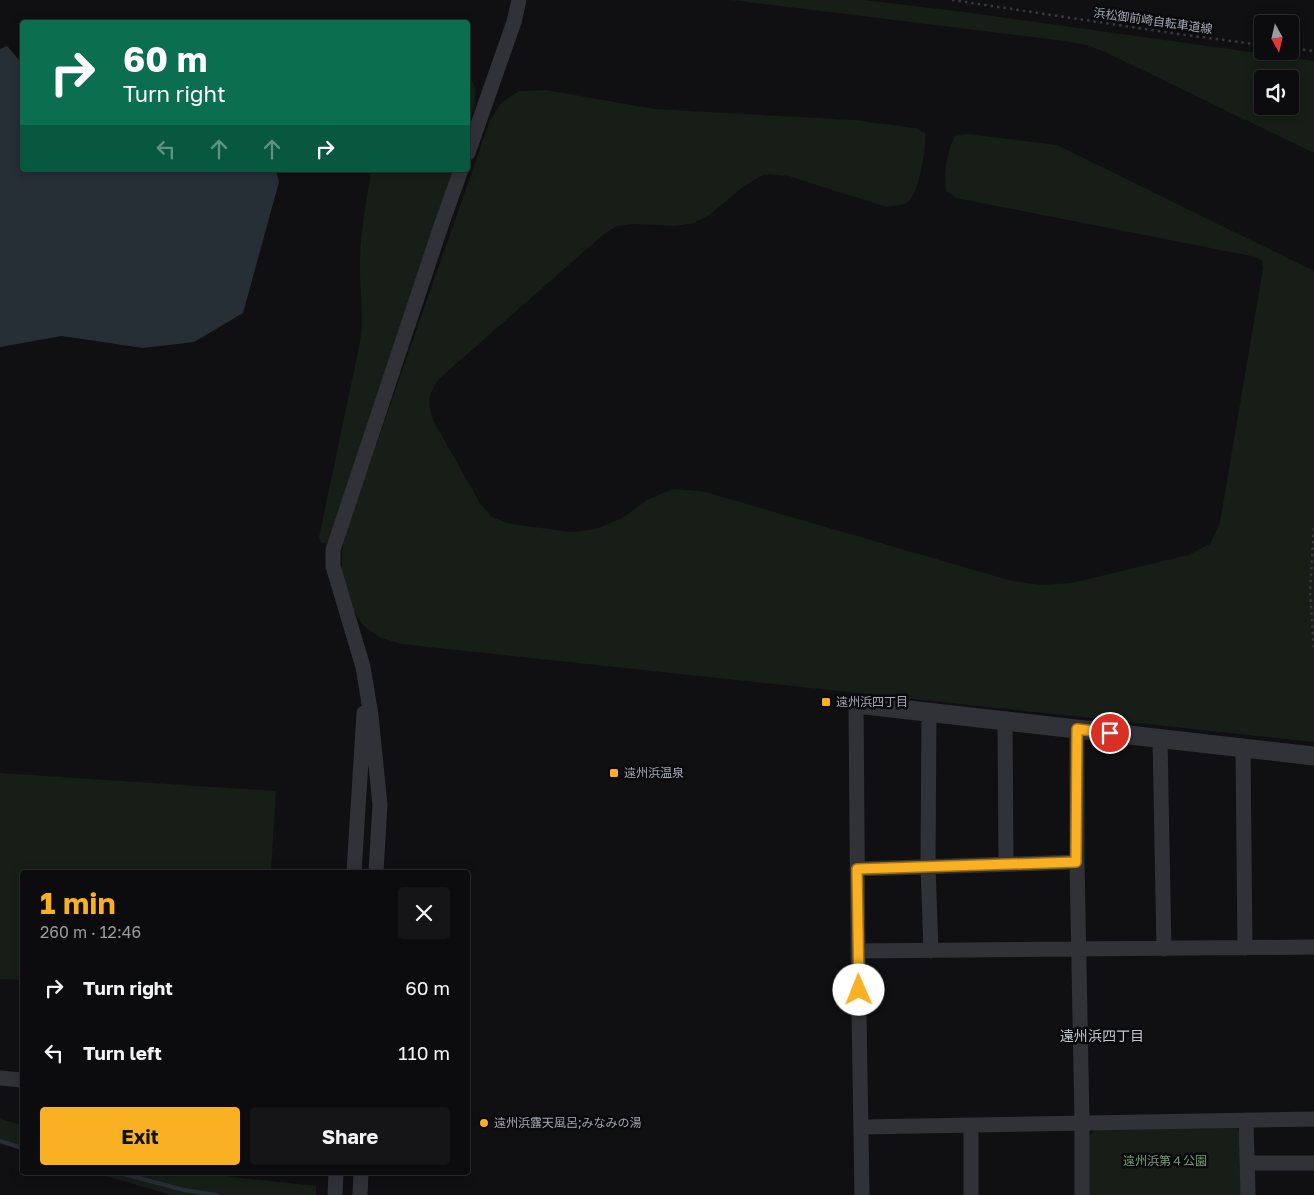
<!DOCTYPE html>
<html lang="en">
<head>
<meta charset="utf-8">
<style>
	:root { --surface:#0c0c0e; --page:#151517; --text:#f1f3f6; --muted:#9a9b9e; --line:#2c2c2e; --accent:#f9b022 }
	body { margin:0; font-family:"Golos Text","Noto Sans JP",sans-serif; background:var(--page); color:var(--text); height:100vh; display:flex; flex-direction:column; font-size:19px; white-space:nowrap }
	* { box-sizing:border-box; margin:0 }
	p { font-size:16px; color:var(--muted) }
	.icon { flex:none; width:28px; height:28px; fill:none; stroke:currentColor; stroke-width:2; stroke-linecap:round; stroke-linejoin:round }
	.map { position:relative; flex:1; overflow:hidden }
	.sheet { position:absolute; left:20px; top:870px; width:450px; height:305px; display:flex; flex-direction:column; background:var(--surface); border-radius:5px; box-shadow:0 2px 12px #0003,0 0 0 1px var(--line) }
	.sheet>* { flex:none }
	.top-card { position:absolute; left:20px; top:20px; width:450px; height:152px; border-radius:5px; box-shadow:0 2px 12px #0003,0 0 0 1px var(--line); background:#0b6e4f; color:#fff; overflow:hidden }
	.needle { width:32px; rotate:172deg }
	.fabs { position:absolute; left:1254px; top:15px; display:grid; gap:10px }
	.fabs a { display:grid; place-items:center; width:45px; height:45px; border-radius:5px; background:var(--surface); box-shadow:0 2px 12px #0003,0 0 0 1px var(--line); font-size:25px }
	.pin { position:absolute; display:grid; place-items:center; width:42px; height:42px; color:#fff; margin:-21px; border:2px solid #fff; border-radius:50%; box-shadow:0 1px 5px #0007 }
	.me { position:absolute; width:55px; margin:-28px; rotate:359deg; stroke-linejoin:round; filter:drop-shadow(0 0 4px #0008) }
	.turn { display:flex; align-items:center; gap:18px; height:105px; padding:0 20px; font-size:22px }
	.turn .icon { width:65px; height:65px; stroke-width:2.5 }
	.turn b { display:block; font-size:35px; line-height:42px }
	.lanes { display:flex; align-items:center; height:48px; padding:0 20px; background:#0003; justify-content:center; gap:25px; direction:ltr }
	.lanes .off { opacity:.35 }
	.round { display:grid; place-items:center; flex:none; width:52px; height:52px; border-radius:5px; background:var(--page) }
	.headline { display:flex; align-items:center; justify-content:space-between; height:85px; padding:0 20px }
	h1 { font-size:30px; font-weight:700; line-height:38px; color:var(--accent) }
	.cta { display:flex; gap:10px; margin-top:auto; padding:10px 20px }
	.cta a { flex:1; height:58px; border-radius:5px; background:var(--accent); color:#111; font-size:20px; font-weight:700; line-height:58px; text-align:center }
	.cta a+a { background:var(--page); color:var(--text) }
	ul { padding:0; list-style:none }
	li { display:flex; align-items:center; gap:15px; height:65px; padding:0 20px }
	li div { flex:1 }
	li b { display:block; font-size:19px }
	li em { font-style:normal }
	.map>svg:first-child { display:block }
	.green { fill:#171d17; fill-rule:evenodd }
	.water { fill:#262f36 }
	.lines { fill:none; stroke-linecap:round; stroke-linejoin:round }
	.stream { stroke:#262f36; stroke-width:4 }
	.path { stroke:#37393e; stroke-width:2.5; stroke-dasharray:2.5 4; stroke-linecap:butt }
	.minor { stroke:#313237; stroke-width:15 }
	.tertiary { stroke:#313237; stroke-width:19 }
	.route-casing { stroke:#a27216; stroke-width:12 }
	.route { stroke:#f9b022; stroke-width:9 }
	.poi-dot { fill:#f9b022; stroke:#0b0b0d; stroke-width:2 }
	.labels { text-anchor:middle; stroke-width:5; stroke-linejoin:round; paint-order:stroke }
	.street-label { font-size:12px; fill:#a1a7b3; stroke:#0b0b0d }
	.poi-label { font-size:12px; fill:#a1a7b3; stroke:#0b0b0d; text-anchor:start }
	.park-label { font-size:12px; fill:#779f79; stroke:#0b0b0d }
	.neighbourhood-label { font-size:14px; fill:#c2c6cf; stroke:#0b0b0d }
</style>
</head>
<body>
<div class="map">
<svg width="1314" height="1195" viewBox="0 0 1314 1195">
	<rect width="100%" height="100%" fill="#101012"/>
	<path class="green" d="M731 0H864L964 12 1314 61V153L1105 52 1087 45 1065 41ZM1262 79H1290V106H1262Z
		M468 74 469 75 476 90 475 104 468 127Z
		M546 90 655 109 854 120 915 128 925 133C927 145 919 193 909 201 903 206 894 206 886 207L789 176 765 174 747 184 709 215 694 223 675 226 633 224 617 226 604 234 440 378C428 394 427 401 433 420L480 503 492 517 511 524 571 532 596 529 622 518 647 500 673 489 702 491 1012 581 1042 585 1072 583 1188 555 1210 544 1220 522 1263 268 1262 261 1256 257 956 198 946 191C943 173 947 152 955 136L968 134 1057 145 1314 271V742L401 644 379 637 363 625 352 608 342 572V551L346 531 490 120 502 102 519 91Z
		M371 170H453L331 540 326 544 321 543 319 537 360 342C364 314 359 286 360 258 361 228 367 199 371 170Z
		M0 773 276 791 271 872H22V980L0 979Z
		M0 1119 22 1125V1150L0 1144Z
		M1097 1127H1236L1240 1135 1241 1195H1089V1137Z
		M96 1173H214L232 1177 316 1186V1195H171Z"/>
	<path class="water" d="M7 46 22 63V170H276L279 182 243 313 194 342 143 348 62 336 0 347V49Z"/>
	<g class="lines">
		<path class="stream" d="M0 1141 22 1148
			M116 1172 184 1190 217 1195"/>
		<path class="path" d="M952 0 1178 34 1262 45
			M1290 48 1314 51
			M1314 528 1310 591 1314 648"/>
		<path class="minor" d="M468 153 514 22 519 0
			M856 704 858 951 862 1195
			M929 713 928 866 931 951
			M1005 721 1006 864
			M1077 729V862L1082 1122V1195
			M1160 739 1164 949
			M1243 748 1245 948
			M857 869 1077 862
			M354 872 364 713
			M376 872 380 805 371 715 363 667 333 566V550L442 223 461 170
			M858 951 1314 947
			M0 1078 22 1080
			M1246 1120 1248 1195
			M862 1127 1314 1119
			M1247 1163H1314
			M335 1195 336 1172
			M360 1195 361 1172
			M971 1195V1125"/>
		<path class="tertiary" d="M856 704 1314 756"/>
	</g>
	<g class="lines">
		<g class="route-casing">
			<path id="route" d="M859 990 857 869 1076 862 1077 729 1110 733"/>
		</g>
		<use href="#route" class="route"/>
	</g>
	<g class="poi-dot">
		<rect x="821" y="697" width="10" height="10" rx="2.5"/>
		<rect x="609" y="768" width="10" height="10" rx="2.5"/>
		<circle cx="484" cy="1123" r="5"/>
	</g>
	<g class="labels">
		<g class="street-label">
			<text transform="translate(1153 21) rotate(8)" y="4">浜松御前崎自転車道線</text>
		</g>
		<g class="poi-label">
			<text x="836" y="706">遠州浜四丁目</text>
			<text x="624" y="777">遠州浜温泉</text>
			<text x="494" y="1127">遠州浜露天風呂;みなみの湯</text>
		</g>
		<g class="park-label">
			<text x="1165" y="1165">遠州浜第４公園</text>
		</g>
		<g class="neighbourhood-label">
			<text x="1102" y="1041">遠州浜四丁目</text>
		</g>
	</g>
</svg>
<div class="fabs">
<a><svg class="needle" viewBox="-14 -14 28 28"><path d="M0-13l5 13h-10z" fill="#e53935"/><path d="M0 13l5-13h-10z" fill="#9a9b9e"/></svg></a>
<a><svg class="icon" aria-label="sound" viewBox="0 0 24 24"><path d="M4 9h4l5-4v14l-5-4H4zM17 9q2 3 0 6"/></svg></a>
</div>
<div class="pin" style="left:1110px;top:733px;background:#d93025"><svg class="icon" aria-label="arrive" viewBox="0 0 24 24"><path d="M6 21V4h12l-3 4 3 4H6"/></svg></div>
<svg class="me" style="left:859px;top:990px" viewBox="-20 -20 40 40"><circle r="19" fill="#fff"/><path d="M0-13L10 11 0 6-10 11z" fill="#f9b022"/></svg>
<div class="top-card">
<div class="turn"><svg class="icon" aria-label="right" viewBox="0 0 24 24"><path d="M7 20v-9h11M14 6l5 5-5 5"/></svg><div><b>60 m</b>Turn right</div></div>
<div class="lanes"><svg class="icon off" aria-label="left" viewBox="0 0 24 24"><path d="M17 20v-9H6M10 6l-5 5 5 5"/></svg><svg class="icon off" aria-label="ahead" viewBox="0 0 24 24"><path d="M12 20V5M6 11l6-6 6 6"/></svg><svg class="icon off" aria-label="ahead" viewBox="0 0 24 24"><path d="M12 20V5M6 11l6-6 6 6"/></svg><svg class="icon" aria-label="right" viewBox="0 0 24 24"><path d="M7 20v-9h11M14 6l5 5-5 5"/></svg></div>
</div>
<section class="sheet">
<div class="headline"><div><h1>1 min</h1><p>260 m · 12:46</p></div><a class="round"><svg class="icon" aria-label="close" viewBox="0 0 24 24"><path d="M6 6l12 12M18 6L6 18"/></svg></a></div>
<ul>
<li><svg class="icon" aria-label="right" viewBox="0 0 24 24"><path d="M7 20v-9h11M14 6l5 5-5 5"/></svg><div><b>Turn right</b></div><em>60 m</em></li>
<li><svg class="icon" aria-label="left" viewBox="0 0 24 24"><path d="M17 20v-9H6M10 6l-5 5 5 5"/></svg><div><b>Turn left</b></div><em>110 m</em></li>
</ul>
<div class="cta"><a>Exit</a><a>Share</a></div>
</section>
</div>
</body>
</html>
